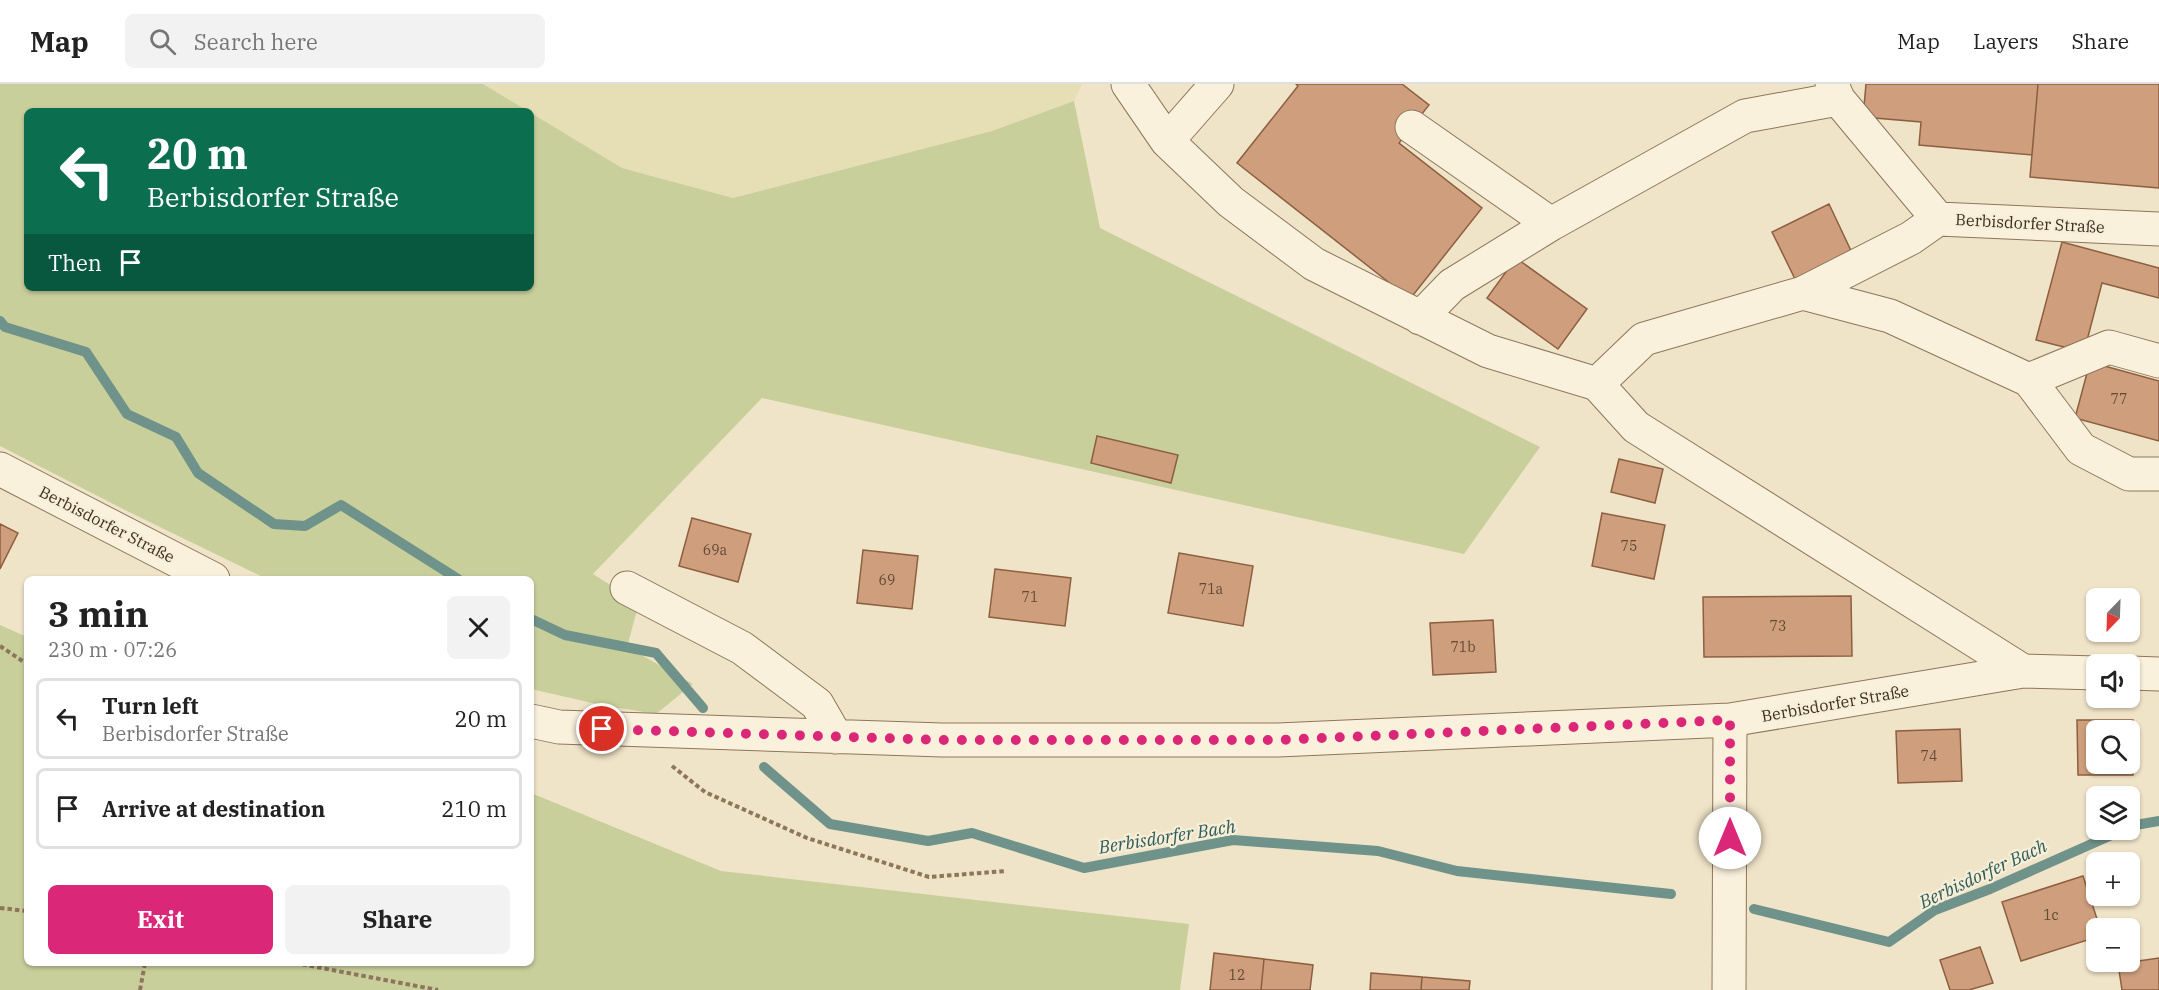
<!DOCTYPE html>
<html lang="en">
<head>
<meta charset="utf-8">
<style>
	:root { --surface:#fff; --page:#f2f2f2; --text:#222; --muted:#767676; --line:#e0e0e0; --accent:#db2777 }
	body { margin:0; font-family:"IBM Plex Serif",serif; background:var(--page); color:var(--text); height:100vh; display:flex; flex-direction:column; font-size:22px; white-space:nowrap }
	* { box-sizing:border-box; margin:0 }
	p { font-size:20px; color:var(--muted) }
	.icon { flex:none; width:33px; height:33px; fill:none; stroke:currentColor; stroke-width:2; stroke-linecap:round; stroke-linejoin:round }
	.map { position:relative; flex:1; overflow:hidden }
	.sheet { position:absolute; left:24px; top:492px; width:510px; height:390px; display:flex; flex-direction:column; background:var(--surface); border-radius:9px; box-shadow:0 2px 4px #0004 }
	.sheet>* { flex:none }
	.top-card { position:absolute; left:24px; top:24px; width:510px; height:183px; border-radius:9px; box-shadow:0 2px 4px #0004; background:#0b6e4f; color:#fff; overflow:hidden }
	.needle { width:39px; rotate:203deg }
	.controls { position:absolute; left:2086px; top:504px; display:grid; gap:12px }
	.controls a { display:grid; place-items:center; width:54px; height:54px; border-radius:9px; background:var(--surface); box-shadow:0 2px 4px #0004; font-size:30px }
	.pin { position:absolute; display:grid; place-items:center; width:51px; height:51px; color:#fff; margin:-26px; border:3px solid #fff; border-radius:50%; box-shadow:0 2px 6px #0007 }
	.me { position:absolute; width:66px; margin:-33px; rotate:0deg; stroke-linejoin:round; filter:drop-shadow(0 0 4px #0008) }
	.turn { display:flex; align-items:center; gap:21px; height:126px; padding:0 24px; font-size:27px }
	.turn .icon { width:78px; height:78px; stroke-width:2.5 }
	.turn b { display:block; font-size:42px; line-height:51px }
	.then { display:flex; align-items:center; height:57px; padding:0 24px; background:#0003; gap:12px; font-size:22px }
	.round { display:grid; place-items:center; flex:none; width:63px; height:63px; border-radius:9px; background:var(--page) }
	.overview { display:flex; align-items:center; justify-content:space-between; height:102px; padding:0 24px }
	h1 { font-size:36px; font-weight:800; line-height:45px }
	.action { display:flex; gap:12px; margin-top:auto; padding:12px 24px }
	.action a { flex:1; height:69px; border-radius:9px; background:var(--accent); color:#fff; font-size:24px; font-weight:800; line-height:69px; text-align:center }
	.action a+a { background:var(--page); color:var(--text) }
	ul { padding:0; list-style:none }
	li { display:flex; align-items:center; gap:18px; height:81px; margin:0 12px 9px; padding:0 12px; border:3px solid var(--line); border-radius:9px }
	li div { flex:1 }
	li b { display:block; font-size:22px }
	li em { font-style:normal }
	header { display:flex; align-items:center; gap:36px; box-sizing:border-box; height:84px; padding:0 30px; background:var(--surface); border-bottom:2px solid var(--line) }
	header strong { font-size:28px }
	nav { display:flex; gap:33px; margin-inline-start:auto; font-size:21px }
	.search { width:420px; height:54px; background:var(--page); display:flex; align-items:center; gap:15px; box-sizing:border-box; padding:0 21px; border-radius:9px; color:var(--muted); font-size:22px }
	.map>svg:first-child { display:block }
	.farmland { fill:#e6deb5 }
	.green { fill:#c9cf9b }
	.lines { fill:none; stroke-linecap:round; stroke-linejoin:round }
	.stream { stroke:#6f938a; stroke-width:10 }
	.building { fill:#cf9f7d; stroke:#8d5f41; stroke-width:1.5; fill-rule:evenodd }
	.minor-casing { stroke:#8d765c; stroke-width:35 }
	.path { stroke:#8d765c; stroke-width:4; stroke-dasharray:4.5 3; stroke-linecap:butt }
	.minor { stroke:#faf1dc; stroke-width:33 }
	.route { stroke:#db2777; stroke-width:10; stroke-dasharray:0 18 }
	.labels { text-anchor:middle; stroke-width:4.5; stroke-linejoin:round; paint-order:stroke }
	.number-label { font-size:14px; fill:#624a37 }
	.street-label { font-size:16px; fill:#3d2e20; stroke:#f7eed8 }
	.water-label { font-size:18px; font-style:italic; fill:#2f5d5a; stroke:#f7eed8 }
</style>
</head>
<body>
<header>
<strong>Map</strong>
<div class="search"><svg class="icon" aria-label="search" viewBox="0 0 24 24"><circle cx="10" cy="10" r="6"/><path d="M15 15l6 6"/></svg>Search here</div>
<nav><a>Map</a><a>Layers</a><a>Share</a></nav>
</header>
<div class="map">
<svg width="2159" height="906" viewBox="0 0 2159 906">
	<rect width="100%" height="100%" fill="#f0e4c8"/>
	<path class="farmland" d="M483 0H1082L1074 17 992 47 733 114 622 84 531 29V27H528Z"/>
	<path class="green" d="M0 0H483L528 27H27V204H531V29L622 84 733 114 992 47 1074 17 1100 144 1540 363 1464 470 762 314 593 490 639 519 627 563 693 600 656 630 601 621 531 605V495H267L127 427 0 362Z
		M0 541 27 553V879H531V709L721 787 1189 840 1180 906H0Z"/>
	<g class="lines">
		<path class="stream" d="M0 237 5 243 86 268 127 330 176 353 198 389 274 440 305 442 341 421 458 495
			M531 535 565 551 656 569 703 624
			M764 683 830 740 928 757 972 749 1084 784 1233 756 1378 767 1457 787 1671 810
			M2130 742 2159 737
			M1754 825 1889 858 1935 826 1990 805 2123 746"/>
	</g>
	<path class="building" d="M1296 0H1402L1429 21 1399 59 1482 124 1410 215 1237 79 1298 2Z
		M1866 0H2038L2032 71 1919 61 1921 38 1863 33Z
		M2038 0H2159V104L2030 93Z
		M1829 120 1853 171 1797 199 1772 148Z
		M2062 158 2159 184V214L2102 199 2084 268 2036 256Z
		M1516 174 1587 225 1558 265 1487 214Z
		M2090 278 2159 297V357L2075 334Z
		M1097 352 1178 371 1171 399 1091 379Z
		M1619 375 1663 385 1655 419 1611 408Z
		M1602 429 1665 441 1654 495 1592 482Z
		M692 434 751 450 738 498 679 482Z
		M0 440 18 449 0 485Z
		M863 466 918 472 912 525 857 519Z
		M1179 469 1253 482 1243 542 1168 529Z
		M995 485 1071 494 1065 542 989 533Z
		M1851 512 1852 572 1704 573 1703 513Z
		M1493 536 1496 588 1433 591 1430 539Z
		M2077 636H2133V691H2078ZM2097 646H2130V680H2097Z
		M1960 645 1962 697 1898 699 1896 647Z
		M2083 792 2100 844H2097V853L2021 877 2002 818Z
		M1980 863 1993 899 1969 906H1950L1940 876Z
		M1214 869 1264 875 1261 906H1210Z
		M2159 874V906H2122L2118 880Z
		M1264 875 1313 881 1310 906H1261Z
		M1371 889 1422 893 1421 906H1370Z
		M1422 893 1470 897 1469 906H1421Z"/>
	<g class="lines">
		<g class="minor-casing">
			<path id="minor" d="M1128 0 1167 57 1231 118 1314 180 1488 267 1597 300
				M1832 0 1838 15 1938 135
				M1412 43 1551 140
				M1167 57 1217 0
				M1803 209 1890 232 2029 296 2109 263 2159 277
				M1420 234 1452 201 1551 140 1745 32 1838 15
				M2029 296 2081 365 2129 390H2159
				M0 385 213 495
				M627 504 742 564 817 620 836 653
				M2023 587 1636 343 1597 300 1644 255 1803 209 1911 154 1938 135 2159 145
				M2130 589 2159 590
				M531 637 559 643 942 656H1278L1730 636 2023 587 2097 589
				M1729 906 1730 636"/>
		</g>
		<path class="path" d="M0 562 27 580
			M672 682 705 708 807 754 929 793 1006 787
			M0 824 27 827
			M295 879 438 906
			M140 906 145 879"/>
		<use href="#minor" class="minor"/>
	</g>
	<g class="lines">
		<path class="route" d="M602 645 942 656H1278L1730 636V754"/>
	</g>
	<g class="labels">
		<g class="number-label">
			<text x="2119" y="320">77</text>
			<text x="1629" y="467">75</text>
			<text x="715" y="471">69a</text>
			<text x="887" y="501">69</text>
			<text x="1211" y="510">71a</text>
			<text x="1030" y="518">71</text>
			<text x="1778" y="547">73</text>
			<text x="1463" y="568">71b</text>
			<text x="1929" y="677">74</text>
			<text x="2051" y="836">1c</text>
			<text x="1237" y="896">12</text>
		</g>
		<g class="street-label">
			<text transform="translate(2030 139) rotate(3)" y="6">Berbisdorfer Straße</text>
			<text transform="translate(107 440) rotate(27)" y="6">Berbisdorfer Straße</text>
			<text transform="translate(1835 619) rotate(-10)" y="6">Berbisdorfer Straße</text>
		</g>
		<g class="water-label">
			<text transform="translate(1167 753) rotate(-9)" y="6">Berbisdorfer Bach</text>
			<text transform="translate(1983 790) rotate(-25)" y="6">Berbisdorfer Bach</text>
		</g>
	</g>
</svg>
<div class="controls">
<a><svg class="needle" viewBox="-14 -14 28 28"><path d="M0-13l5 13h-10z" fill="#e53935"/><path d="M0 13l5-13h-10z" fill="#767676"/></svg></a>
<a><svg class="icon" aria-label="sound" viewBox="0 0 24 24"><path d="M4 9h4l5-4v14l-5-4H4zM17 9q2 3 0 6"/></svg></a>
<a><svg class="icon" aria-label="search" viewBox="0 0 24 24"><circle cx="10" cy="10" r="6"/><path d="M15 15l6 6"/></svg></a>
<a><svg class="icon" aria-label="layers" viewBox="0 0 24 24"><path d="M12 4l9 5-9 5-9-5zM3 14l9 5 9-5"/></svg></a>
<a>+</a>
<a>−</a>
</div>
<div class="pin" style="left:602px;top:645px;background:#d93025"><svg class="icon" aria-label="arrive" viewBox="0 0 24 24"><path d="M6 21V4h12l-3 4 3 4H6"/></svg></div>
<svg class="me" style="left:1730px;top:754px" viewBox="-20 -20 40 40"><circle r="19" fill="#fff"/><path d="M0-13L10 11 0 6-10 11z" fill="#db2777"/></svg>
<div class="top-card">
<div class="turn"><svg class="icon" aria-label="left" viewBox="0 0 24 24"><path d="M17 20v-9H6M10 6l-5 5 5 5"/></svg><div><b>20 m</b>Berbisdorfer Straße</div></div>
<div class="then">Then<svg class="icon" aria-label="arrive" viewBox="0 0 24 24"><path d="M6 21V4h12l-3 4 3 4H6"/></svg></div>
</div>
<section class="sheet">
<div class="overview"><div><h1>3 min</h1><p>230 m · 07:26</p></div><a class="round"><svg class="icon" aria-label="close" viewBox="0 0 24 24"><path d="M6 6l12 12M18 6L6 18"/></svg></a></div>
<ul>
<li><svg class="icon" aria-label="left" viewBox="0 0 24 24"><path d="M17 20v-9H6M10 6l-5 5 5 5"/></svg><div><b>Turn left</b><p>Berbisdorfer Straße</p></div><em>20 m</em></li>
<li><svg class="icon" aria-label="arrive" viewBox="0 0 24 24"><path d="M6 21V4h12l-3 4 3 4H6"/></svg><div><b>Arrive at destination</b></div><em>210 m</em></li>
</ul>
<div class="action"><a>Exit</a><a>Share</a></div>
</section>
</div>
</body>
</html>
